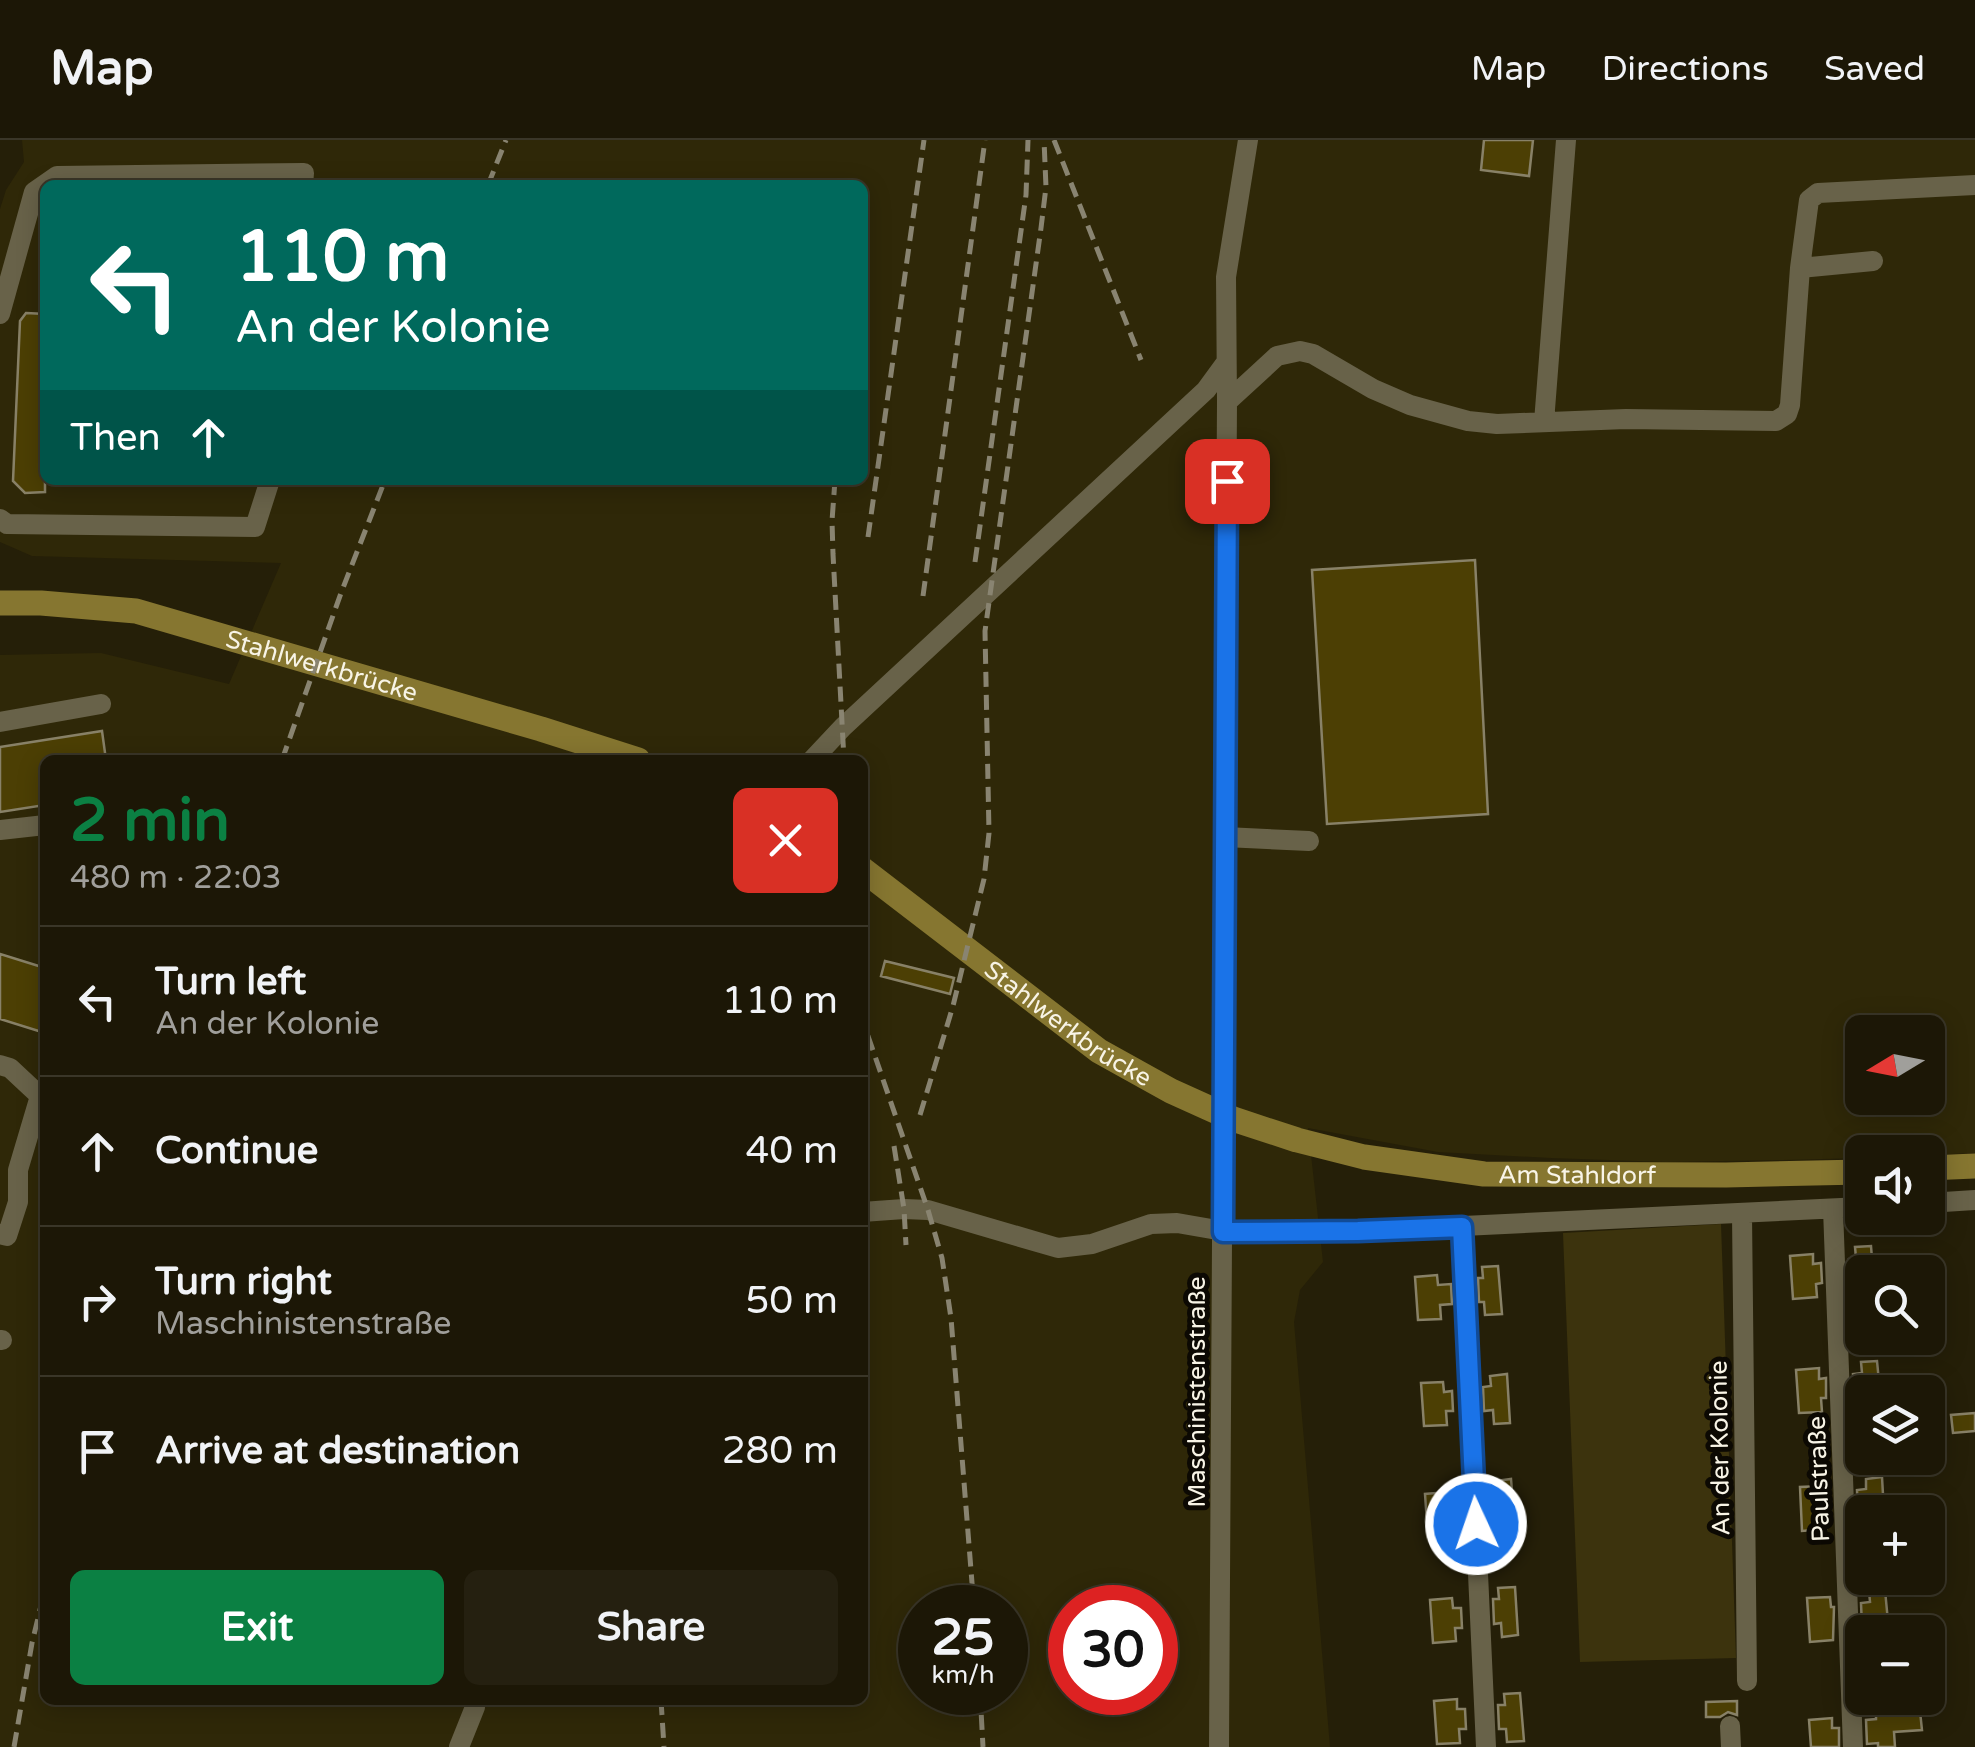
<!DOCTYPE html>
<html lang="en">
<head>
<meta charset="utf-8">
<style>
	:root { --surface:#1c1706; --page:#252010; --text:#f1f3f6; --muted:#a09f9b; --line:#3a3628; --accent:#0b8043 }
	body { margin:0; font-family:"Varela Round",sans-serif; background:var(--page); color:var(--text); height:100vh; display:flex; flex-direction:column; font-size:38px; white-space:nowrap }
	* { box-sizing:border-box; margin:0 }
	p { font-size:32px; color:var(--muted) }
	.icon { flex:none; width:55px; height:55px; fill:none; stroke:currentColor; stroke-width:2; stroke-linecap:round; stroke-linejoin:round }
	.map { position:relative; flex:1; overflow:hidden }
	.sheet { position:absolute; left:40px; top:615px; width:828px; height:950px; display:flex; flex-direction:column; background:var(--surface); border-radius:15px; box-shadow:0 5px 25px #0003,0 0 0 2px var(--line) }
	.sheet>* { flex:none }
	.top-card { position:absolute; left:40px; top:40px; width:828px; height:305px; border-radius:15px; box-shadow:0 5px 25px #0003,0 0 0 2px var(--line); background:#00695c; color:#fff; overflow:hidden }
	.needle { width:65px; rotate:260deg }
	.buttons { position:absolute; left:1845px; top:875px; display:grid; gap:20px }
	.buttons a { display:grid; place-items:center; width:100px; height:100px; border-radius:15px; background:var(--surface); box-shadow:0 5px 25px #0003,0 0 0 2px var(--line); font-size:50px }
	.speed { position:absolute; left:898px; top:1445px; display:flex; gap:20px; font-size:50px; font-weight:700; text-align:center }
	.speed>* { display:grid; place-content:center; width:130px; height:130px; border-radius:50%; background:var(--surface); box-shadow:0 5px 25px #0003,0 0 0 2px var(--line); line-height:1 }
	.speed small { font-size:25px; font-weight:400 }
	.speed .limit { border:15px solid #d22; background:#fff; color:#111 }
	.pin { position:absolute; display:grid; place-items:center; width:85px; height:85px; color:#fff; margin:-42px; border-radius:20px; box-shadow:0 5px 15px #0006 }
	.me { position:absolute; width:110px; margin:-55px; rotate:357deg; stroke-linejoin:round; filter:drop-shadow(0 0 8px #0008) }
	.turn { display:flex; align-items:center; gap:35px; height:210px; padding:0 30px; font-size:45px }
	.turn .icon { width:130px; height:130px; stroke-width:2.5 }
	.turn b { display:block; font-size:70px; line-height:85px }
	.then { display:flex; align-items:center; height:95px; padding:0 30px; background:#0003; gap:20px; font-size:38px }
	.round { display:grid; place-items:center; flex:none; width:105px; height:105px; border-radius:15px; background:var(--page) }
	.summary { display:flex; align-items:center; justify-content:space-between; height:170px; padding:0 30px }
	h1 { font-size:60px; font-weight:700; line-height:75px; color:var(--accent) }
	.action { display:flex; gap:20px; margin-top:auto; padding:20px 30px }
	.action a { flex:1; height:115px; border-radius:15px; background:var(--accent); color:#fff; font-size:40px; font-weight:700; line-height:115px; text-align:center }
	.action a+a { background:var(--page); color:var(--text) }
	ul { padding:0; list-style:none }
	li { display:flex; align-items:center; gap:30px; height:150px; padding:0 30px; border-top:2px solid var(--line) }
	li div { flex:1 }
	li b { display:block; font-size:38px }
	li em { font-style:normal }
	header { display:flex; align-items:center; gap:60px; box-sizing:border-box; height:140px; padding:0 50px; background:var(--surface); border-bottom:2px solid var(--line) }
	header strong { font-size:48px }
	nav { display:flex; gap:55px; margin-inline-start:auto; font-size:35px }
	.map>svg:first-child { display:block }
	.built { fill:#2f2808; fill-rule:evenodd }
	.green { fill:#3c330d }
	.building { fill:#4c3f04; stroke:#888167; stroke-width:2.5 }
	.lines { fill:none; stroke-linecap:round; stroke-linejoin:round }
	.minor { stroke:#686249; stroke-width:20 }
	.major { stroke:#867630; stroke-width:25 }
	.rail { stroke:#898471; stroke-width:5; stroke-dasharray:15 8; stroke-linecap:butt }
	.route-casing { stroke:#114b97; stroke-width:25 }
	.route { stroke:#1a73e8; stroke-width:18 }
	.labels { text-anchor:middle; stroke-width:10; stroke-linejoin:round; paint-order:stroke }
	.street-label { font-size:25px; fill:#f8f4e6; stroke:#0c0903 }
</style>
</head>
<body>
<header>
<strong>Map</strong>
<nav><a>Map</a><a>Directions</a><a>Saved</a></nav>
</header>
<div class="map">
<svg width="1975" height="1607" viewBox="0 0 1975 1607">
	<rect width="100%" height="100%" fill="#251f08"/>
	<path class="built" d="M22 0H1975V1013L1928 1015V1012H1862V1018L1784 1020 1666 1022 1551 1018 1438 1012 1308 988 1323 1122 1300 1150 1294 1182 1330 1607H0V515L101 513 229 544 281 423 32 416 0 402V69L6 50 24 22ZM45 45H862V340H45ZM45 620H862V1560H45ZM1862 892H1928V958H1862ZM920 1468H1005V1552H920ZM1070 1468H1155V1552H1070Z"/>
	<path class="green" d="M1721 1084 1736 1518 1580 1522 1563 1093Z"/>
	<path class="building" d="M1484 0H1533L1529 36 1481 30Z
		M26 173 45 174V352L25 353 13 341 20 181Z
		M1475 420 1488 674 1327 684 1312 430Z
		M102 591 106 620H45V665L0 672V607Z
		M0 814 45 828V893L0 879Z
		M885 821 954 838 950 854 881 836Z
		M1871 1106 1873 1132H1862V1142L1850 1143 1849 1119 1856 1118 1855 1107Z
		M1813 1114V1124L1821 1123 1822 1143 1816 1144 1817 1157 1793 1159 1790 1116Z
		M1498 1126 1502 1174 1485 1175 1484 1162H1479L1478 1138H1483L1482 1127Z
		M1437 1135 1438 1145 1451 1144 1452 1164 1440 1165 1441 1179 1418 1180 1415 1137Z
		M1877 1221 1880 1252H1862V1255L1854 1256 1853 1234 1862 1233 1861 1222Z
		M1819 1228V1239L1826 1238V1258H1821L1822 1272 1799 1273 1796 1230Z
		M1507 1234 1510 1283 1494 1284 1493 1270 1484 1271 1483 1247 1491 1246 1490 1236Z
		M1443 1242 1444 1252 1452 1251 1453 1271H1446L1447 1285 1424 1286 1421 1243Z
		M1975 1273V1291L1953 1293 1951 1275Z
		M1882 1337 1884 1372 1858 1373 1857 1350 1866 1349V1339Z
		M1511 1339 1515 1388 1498 1389 1497 1375 1489 1376 1488 1352 1496 1351 1495 1341Z
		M1822 1346 1823 1356 1830 1355 1831 1375 1825 1376 1826 1389 1802 1391 1800 1347Z
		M1448 1352V1362H1456L1458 1382H1450L1451 1396 1428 1397 1425 1354Z
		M1515 1447 1518 1495 1502 1497 1501 1483 1494 1484 1493 1459H1499L1498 1448Z
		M1885 1450 1889 1492H1871V1486L1862 1487 1861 1463 1870 1462 1869 1451Z
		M1830 1457 1831 1467H1834L1833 1500 1810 1502 1807 1458Z
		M1452 1458 1453 1468H1461L1462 1488H1455L1456 1501 1433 1503 1430 1460Z
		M1520 1553 1524 1601 1507 1602 1506 1589H1499L1498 1565H1505L1504 1554Z
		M1457 1559V1569H1465L1466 1589H1459L1460 1603 1437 1604 1434 1561Z
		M1737 1561V1575L1728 1572 1720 1577H1706V1562Z
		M1892 1567V1573L1920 1571 1922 1590 1894 1592 1895 1607H1878V1603L1867 1604 1866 1580 1876 1579V1568Z
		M1832 1578V1588H1839V1607H1811L1809 1580Z"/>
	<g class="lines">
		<path class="minor" d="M1800 128 1873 121
			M0 174 34 52 57 36 304 33 303 45
			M1227 262 1277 216 1300 211 1313 214 1373 249 1410 265 1468 281 1497 284 1626 279 1776 281 1787 274 1790 265 1800 128 1809 60 1818 53 1975 45
			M1544 282 1566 0
			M0 379 7 384 255 387 270 340
			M0 582 101 564
			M812 620 843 587 1206 250 1225 224
			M0 690 45 685
			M1225 697 1309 701
			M0 925 10 928 40 956 18 1030V1062L7 1096 0 1094
			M1928 1063 1975 1060
			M1833 1069 1853 1607
			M862 1072 904 1069 928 1070 1058 1108 1092 1104 1151 1084 1177 1083 1223 1091H1358L1862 1067
			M1742 1074 1747 1541
			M1462 1087 1486 1607
			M0 1200H2
			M1730 1586 1731 1607
			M459 1607 475 1567V1560
			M1219 1607 1227 262 1226 137 1248 0"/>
		<g class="major">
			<path id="s1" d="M0 463H41L136 471 541 589 638 620"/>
			<path id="s2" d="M862 729 1099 911 1171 951 1233 979 1297 1000 1364 1017 1484 1034 1726 1035 1862 1032"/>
			<path d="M1928 1028 1975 1026"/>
		</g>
		<path class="rail" d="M1054 0 1141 220
			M488 45 506 0
			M835 340 832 381 833 414 844 620
			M868 397 924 0
			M975 422 1026 55 1028 0
			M923 456 985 0
			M282 620 341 453 385 340
			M862 872 871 909
			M868 896 928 1070 942 1118 951 1178 974 1468
			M920 975 953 866 984 739 989 693 985 491 1041 88 1046 47 1044 0
			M894 1006 904 1069 906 1105
			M980 1552 983 1607
			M420 1560V1561
			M661 1560 664 1607
			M14 1607 32 1503 45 1449"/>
	</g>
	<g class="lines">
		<g class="route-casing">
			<path id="route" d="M1227 341 1223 1092 1358 1091 1462 1087 1476 1384"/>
		</g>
		<use href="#route" class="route"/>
	</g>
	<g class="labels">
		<g class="street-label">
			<text dy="9" stroke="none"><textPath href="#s1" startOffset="330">Stahlwerkbrücke</textPath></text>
			<text dy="9" stroke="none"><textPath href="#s2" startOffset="258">Stahlwerkbrücke</textPath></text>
			<text dy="9" stroke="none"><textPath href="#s2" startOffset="800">Am Stahldorf</textPath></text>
			<text transform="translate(1196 1252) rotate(-90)" y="9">Maschinistenstraße</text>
			<text transform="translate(1719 1308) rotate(-91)" y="9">An der Kolonie</text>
			<text transform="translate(1818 1339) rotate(-92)" y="9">Paulstraße</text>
		</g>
	</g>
</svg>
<div class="buttons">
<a><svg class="needle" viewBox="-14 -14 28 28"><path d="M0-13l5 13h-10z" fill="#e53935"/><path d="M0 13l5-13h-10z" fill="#a09f9b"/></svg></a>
<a><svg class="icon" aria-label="sound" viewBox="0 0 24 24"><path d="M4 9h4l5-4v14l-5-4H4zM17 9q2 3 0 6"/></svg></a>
<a><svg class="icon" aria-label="search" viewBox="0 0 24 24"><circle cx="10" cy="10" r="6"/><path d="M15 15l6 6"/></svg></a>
<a><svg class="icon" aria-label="layers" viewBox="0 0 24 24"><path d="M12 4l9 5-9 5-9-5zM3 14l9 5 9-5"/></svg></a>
<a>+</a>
<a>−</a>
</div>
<div class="speed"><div>25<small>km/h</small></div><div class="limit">30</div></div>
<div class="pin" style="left:1227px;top:341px;background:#d93025"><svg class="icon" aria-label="arrive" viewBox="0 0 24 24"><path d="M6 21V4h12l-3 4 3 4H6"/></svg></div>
<svg class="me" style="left:1476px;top:1384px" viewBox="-20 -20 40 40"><circle r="17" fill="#1a73e8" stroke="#fff" stroke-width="3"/><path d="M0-11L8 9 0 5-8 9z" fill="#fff"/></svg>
<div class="top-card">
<div class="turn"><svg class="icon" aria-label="left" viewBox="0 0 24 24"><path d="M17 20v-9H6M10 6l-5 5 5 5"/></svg><div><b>110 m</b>An der Kolonie</div></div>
<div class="then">Then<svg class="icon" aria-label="ahead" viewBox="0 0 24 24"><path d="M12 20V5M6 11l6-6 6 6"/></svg></div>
</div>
<section class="sheet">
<div class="summary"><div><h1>2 min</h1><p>480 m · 22:03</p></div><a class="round" style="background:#d93025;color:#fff"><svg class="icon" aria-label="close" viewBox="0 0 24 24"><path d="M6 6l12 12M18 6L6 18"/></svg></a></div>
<ul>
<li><svg class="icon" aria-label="left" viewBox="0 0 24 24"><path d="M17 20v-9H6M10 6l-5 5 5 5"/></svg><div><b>Turn left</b><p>An der Kolonie</p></div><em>110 m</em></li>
<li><svg class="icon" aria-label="ahead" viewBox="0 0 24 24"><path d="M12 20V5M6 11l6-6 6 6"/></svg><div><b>Continue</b></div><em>40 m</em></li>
<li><svg class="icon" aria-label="right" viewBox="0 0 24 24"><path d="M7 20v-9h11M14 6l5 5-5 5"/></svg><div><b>Turn right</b><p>Maschinistenstraße</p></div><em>50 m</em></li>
<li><svg class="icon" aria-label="arrive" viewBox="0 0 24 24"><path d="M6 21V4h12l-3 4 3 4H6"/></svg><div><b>Arrive at destination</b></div><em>280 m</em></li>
</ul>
<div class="action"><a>Exit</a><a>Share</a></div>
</section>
</div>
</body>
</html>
